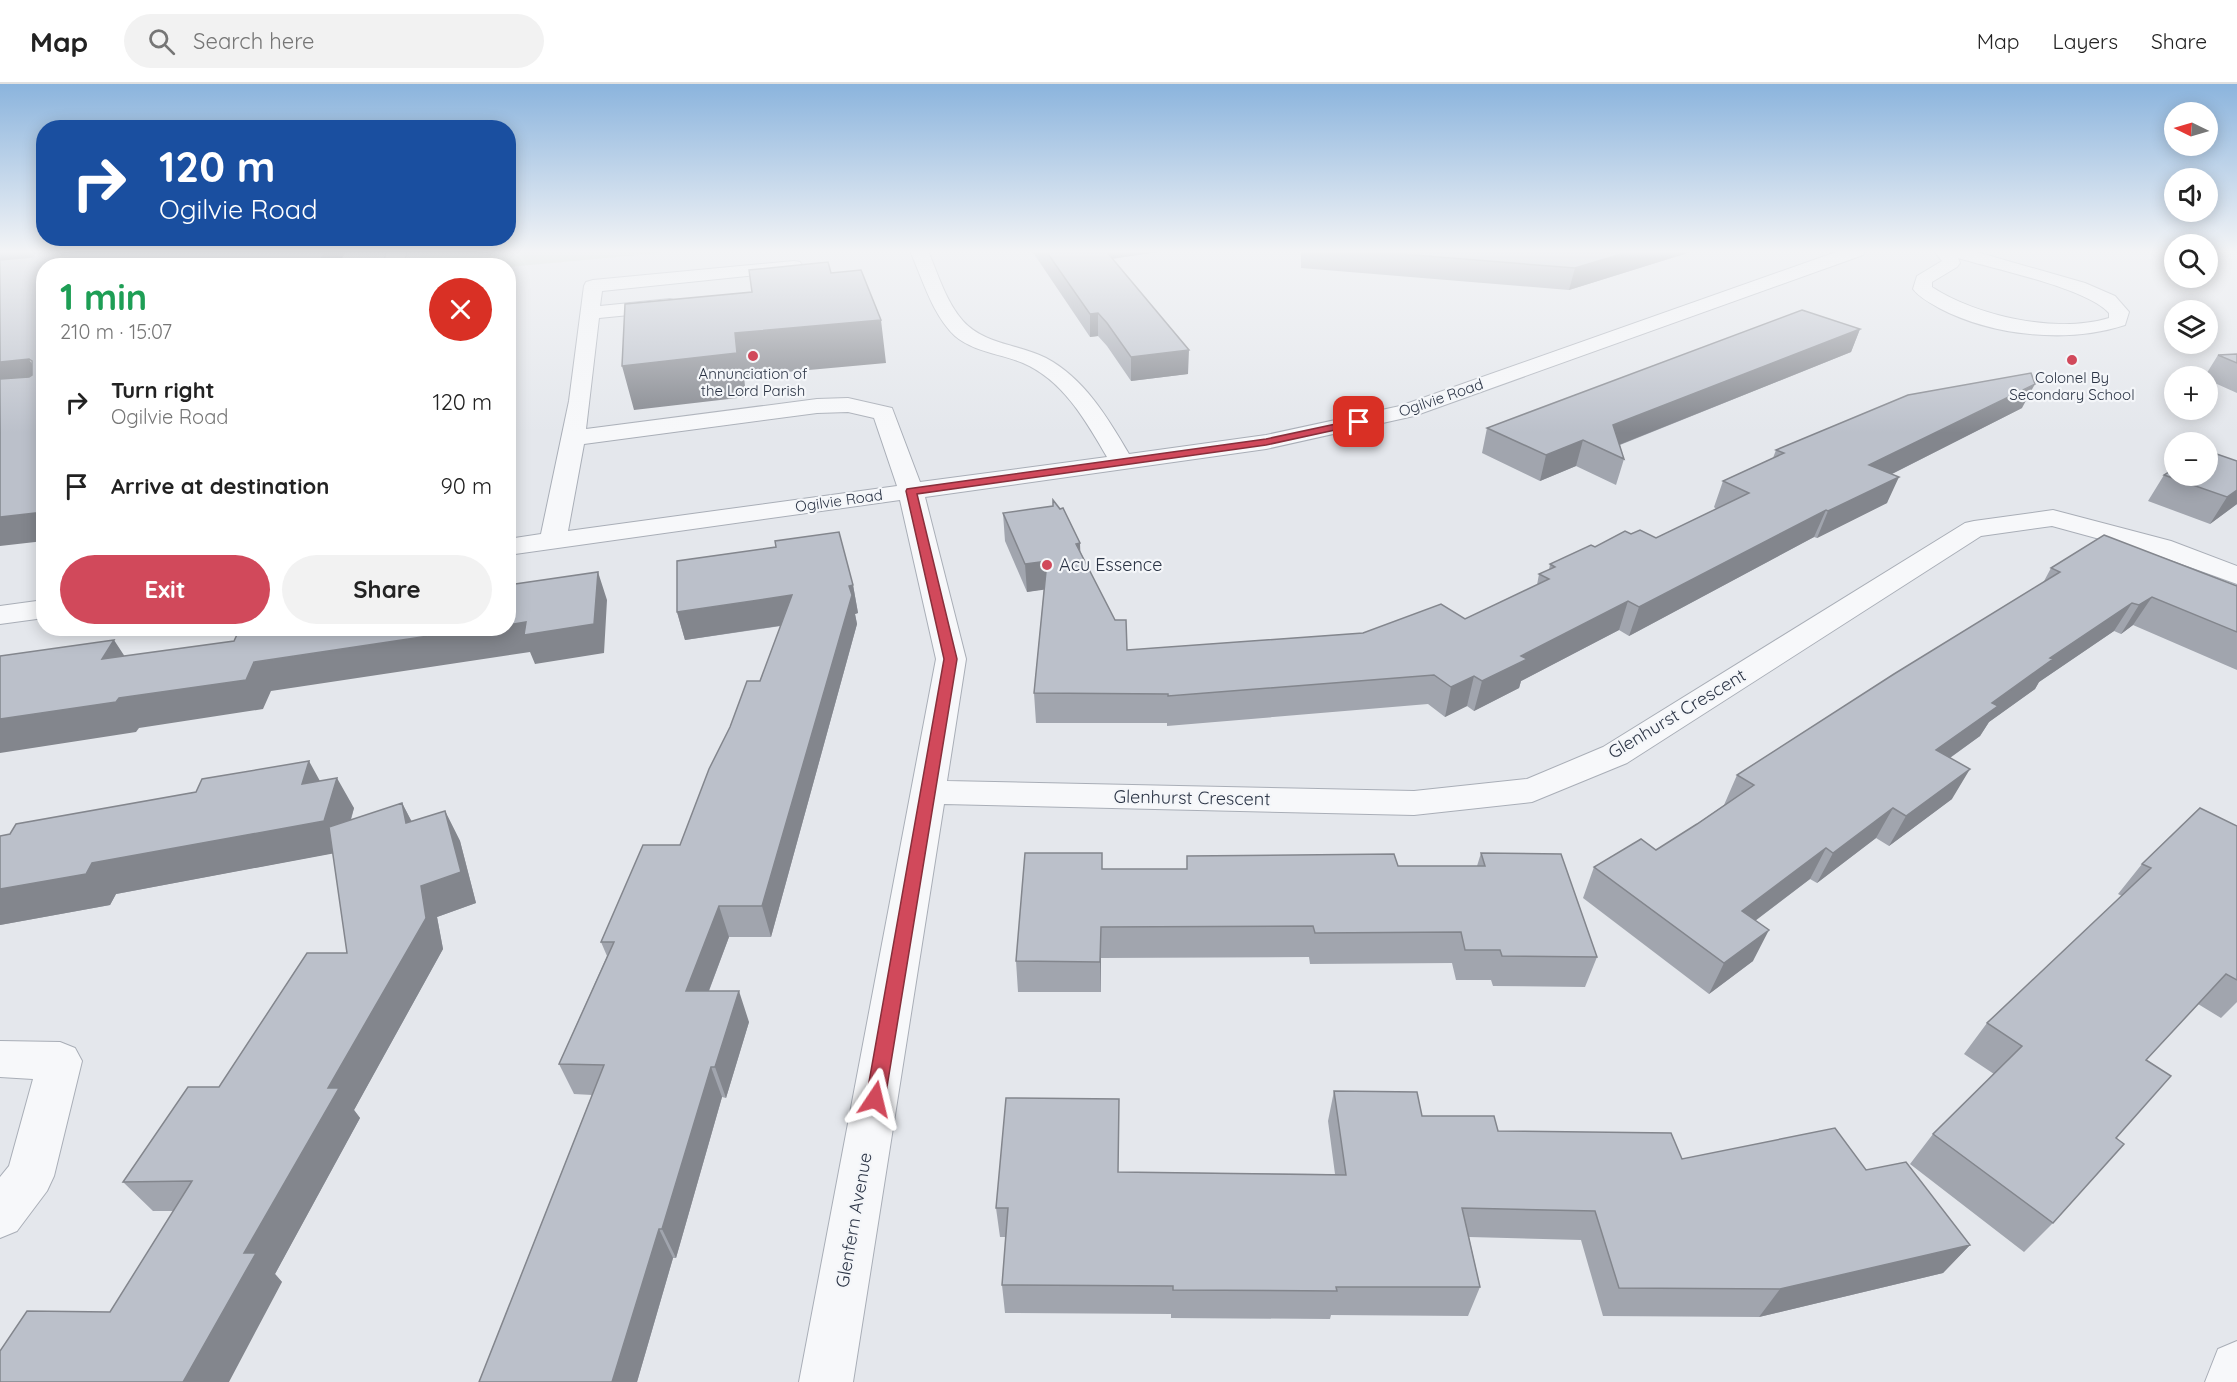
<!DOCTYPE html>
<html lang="en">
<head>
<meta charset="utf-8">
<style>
	:root { --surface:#fff; --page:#f2f2f2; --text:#222; --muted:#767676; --line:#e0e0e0; --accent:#d1495b }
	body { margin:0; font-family:Quicksand,sans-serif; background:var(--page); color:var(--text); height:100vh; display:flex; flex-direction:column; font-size:22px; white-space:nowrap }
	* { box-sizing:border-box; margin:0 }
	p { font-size:20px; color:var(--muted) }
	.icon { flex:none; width:33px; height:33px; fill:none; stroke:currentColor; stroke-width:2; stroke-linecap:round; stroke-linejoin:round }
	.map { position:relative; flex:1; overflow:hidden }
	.panel { position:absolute; left:36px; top:174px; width:480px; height:378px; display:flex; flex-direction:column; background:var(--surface); border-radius:24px; box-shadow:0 3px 15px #0003 }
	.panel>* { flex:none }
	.banner { position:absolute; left:36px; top:36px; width:480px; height:126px; border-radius:24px; box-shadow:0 3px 15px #0003; background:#1a4fa0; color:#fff; overflow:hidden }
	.needle { width:39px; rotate:275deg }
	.buttons { position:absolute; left:2164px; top:18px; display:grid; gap:12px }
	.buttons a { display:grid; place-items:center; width:54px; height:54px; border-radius:50%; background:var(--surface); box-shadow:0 3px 15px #0003; font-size:30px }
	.pin { position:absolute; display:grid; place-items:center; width:51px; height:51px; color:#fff; margin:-26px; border-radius:12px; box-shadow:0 3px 9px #0006 }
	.me { position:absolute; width:66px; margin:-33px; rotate:10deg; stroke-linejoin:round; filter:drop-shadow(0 0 4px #0008) }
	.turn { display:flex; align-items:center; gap:21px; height:126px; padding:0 24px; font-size:27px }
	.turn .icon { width:78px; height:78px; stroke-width:2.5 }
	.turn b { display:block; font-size:42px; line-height:51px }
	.round { display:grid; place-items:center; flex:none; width:63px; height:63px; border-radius:32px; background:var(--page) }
	.summary { display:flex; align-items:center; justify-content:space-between; height:102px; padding:0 24px }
	h1 { font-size:36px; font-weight:700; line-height:45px; color:#1e9e55 }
	.action { display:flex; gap:12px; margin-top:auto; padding:12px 24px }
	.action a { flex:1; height:69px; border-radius:36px; background:var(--accent); color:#fff; font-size:24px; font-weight:700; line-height:69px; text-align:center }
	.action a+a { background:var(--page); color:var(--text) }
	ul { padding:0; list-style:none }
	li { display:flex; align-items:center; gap:18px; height:84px; padding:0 24px }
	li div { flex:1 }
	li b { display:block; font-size:22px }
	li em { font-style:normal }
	header { display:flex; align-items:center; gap:36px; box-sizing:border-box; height:84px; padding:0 30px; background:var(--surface); border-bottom:2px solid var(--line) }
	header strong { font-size:28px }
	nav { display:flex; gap:33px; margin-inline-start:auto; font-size:21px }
	.search { width:420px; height:54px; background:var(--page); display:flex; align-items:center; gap:15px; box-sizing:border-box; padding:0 21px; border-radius:33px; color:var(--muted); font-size:22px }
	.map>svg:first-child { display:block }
	.green { fill:#c9d6c5 }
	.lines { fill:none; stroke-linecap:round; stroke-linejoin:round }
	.minor-casing { stroke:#a9aeb7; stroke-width:2 }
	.minor { fill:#f7f8fa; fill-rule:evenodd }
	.wall { fill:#a1a5ae }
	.shaded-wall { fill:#83868d }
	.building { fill:#bbc0ca; stroke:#83868d; stroke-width:1.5 }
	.route { fill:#d1495b; stroke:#882f3b; stroke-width:1.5 }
	.poi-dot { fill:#d1495b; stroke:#f4f6f9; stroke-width:2 }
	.labels { text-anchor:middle; stroke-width:4.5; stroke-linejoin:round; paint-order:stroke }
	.far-poi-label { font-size:15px; fill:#2b3445; stroke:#f4f6f9 }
	.far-street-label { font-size:15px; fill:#2b3445; stroke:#f4f6f9 }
	.poi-label { font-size:18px; fill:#2b3445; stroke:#f4f6f9; text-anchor:start }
	.street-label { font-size:18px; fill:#2b3445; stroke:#f4f6f9 }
</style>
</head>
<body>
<header>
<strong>Map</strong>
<div class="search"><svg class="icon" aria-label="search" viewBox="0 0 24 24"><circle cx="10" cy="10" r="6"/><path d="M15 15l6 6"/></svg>Search here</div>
<nav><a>Map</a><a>Layers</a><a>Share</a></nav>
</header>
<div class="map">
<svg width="2237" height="1298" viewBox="0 0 2237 1298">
	<rect width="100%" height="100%" fill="#e4e7ec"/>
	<path class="green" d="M422 167H682L509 183 416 181Z"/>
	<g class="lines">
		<g class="minor-casing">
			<path id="minor" d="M387 167H405L406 171 401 182H383Z
				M910 167H928C938 190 946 218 963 237 985 261 1019 260 1046 274 1084 294 1108 334 1129 370L1266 351 1400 322 1839 167H1865L1863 171 1414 332 1266 365 925 413 966 575 947 697 1414 707 1527 695 1603 663 1965 439 1974 437 2053 426 2171 457 2237 482V500L2151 469 2052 442 1981 452 1627 679 1532 718 1414 731 944 720 853 1298H799L936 575 900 416 508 471V455L541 450 569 317 584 202 586 198 593 196 794 177 800 178 803 182 800 186 794 187 602 207 600 222 670 215 677 217 680 221 677 225 670 227 599 234 586 345 817 315 848 314 892 324 920 398 1107 373C1086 337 1063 296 1023 279 1001 270 974 268 955 252 932 230 923 196 910 167ZM848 328 874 334 897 402 568 447 584 360 817 329Z
				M1934 167H1973L2085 199 2115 212 2129 228 2125 241C2068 260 1992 252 1939 224 1930 219 1919 213 1913 205L1917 192 1942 177ZM1958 174C1994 185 2087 204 2109 229V234C2056 250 1977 232 1932 203V198L1957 183 1960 179Z
				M44 516V534L0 540V522Z
				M0 957 60 958 75 964 82 977 54 1092 47 1107 17 1147 0 1154V1093L9 1082 33 995 0 993Z
				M2237 1257V1298H2205L2218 1265Z"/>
		</g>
		<use href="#minor" class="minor"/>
	</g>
	<path class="wall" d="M1032 167H1163L1112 175 1188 290 1131 297 1107 262 1098 252 1090 253Z
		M1301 167H1694L1569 206 1301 184Z
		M1860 245 1851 268 1620 361 1624 375 1616 401 1576 382 1540 397 1482 369 1487 344Z
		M2237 270V309L2208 296V292H2205L2218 271Z
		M2022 324 1892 390 1887 419 1817 454 1814 453 1629 552 1619 546 1521 597 1519 604 1474 627 1467 622 1445 633 1428 620 1167 642V639H1036L1034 609 1044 505 1027 508 1005 457 1003 429 1081 469 1127 566 1363 549 1465 535 1537 501 1539 490 1549 486 1550 480 1631 450 1656 454 1716 425 1714 423 1723 397 1773 374 1776 366Z
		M2164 391 2208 392 2237 420 2210 440 2148 417Z
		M2051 484 2237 502V586L2133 541 2121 550 2114 547 2039 598 2035 605 1989 638 1980 652 1950 674 1952 715 1889 762 1876 754 1817 799 1810 795 1755 837 1753 877 1709 910 1583 814 1594 783 1656 766 1697 740 1724 721 1737 691 2043 499Z
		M853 501 858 529 855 530 857 540 771 853H729L709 907 749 938 726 1014 722 1013 676 1174H673L637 1298H479L592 1011 574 1010 559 980 607 872 601 858 680 761 730 643 760 597 781 542 685 556 677 528Z
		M320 697 354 724 351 736 402 719 412 738 445 727 460 757 476 819 437 833 443 865 354 1026 360 1034 275 1190 282 1198 110 1228 174 1127H153L123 1098 219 1003 347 869 333 769 116 810 110 821 0 841V752Z
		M2237 742V918L2221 934 2198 920 2146 976 2116 1054 2053 1139 2024 1168 1910 1080 1933 1050 1994 990 1964 970 1987 939 2122 812 2118 810 2142 780Z
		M1481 769 1597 873 1585 903 1493 902 1491 896H1456L1452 879 1310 880 1309 873 1101 874V908H1018L1016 877 1187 785V772L1398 782H1477Z
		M1334 1007 1422 1032 1498 1047 1682 1075 1866 1086 1970 1161 1943 1189 1759 1233 1603 1232 1581 1156 1469 1153 1480 1203 1468 1232 1331 1231 1330 1235 1171 1234V1230L1005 1229 1002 1201 1006 1153H1000L996 1124 1119 1088 1335 1090 1328 1037Z"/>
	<path class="shaded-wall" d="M0 167H37L44 180 0 184Z
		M326 167H346L338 182H311Z
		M1097 167H1163L1097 177Z
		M1631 167H1694L1569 206 1575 184Z
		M1098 229V252L1090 253V230Z
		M881 236 886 279 744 292 746 313 634 326 622 282 735 249Z
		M1860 245 1851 268 1606 366 1613 341Z
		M1189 266 1188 290 1131 297V273Z
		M29 275 44 299 0 303V278Z
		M2035 300 2022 324 1858 407 1869 381Z
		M1583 356 1576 382 1540 397 1546 371Z
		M1899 393 1887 419 1817 454 1828 427Z
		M2237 406V420L2210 440 2227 413Z
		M1826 426 1814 453 1629 552 1639 523Z
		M44 428V457L0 462V433Z
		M1080 459 1081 486 1076 460Z
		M1047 477 1049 505 1027 508 1025 480Z
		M598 488 607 516 604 569 535 580 530 568 271 607 263 625 139 644 136 648 0 669V635L119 614 254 578 482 544H508V541Z
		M853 501 858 529 855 530 857 540 771 853 762 822 849 502Z
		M792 511 798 539 685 556 677 528Z
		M2152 513 2133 541 2121 550 2139 521Z
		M1628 517 1619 546 1521 597 1519 604 1474 627 1482 597 1521 572Z
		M2132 519 2114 547 2039 598 2035 605 1989 638 1980 652 1919 696 1936 666 1992 619 2050 574Z
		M114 556 133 585 102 575Z
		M1474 592 1467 622 1445 633 1451 603Z
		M309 677 326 708 302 700Z
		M1970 685 1952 715 1889 762 1906 732Z
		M337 694 354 724 341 768 116 810 110 821 0 841V805L92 779Z
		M402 719 418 750 406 739Z
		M1893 724 1876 754 1817 799 1833 769Z
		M445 727 460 757 476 819 437 833 443 865 354 1026 360 1034 275 1190 282 1198 229 1298H183L244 1169 328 1004 421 802Z
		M1826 764 1810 795 1727 858 1742 827Z
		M719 822 729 853 697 938 686 907Z
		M1101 843V908L1100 878Z
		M1769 846 1753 877 1709 910 1724 879Z
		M739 907 749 938 726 1014 715 983Z
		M711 983 722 1013 676 1174 662 1145Z
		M659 1145 673 1174 637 1298H612Z
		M1970 1161 1943 1189 1759 1233 1780 1205Z"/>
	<path class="building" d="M34 167H326L318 180H312L311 182H44V428L0 433V295L29 293 32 291V277L29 275 0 278V176L32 173 34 171Z
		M1046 167H1106L1189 266 1131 273 1107 239 1098 229 1090 230Z
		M1364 167H1631L1575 184Z
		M828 178 831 189 861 186 881 236 735 249 737 269 622 282 625 220 752 208 749 186Z
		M1802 226 1860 245 1613 341 1624 375 1583 356 1546 371 1487 344Z
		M2237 270V279L2218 271Z
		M2031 289 2035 300 1869 381 1899 393 1828 427 1826 426 1639 523 1628 517 1521 572 1527 575 1482 597 1474 592 1451 603 1434 591 1168 612V610L1034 609 1047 477 1025 480 1003 429 1053 422V416L1060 425 1063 424 1080 459 1076 460 1115 536H1126L1127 566 1363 549 1441 520 1465 535 1549 495 1539 490 1555 483 1550 480 1591 461 1595 463 1625 447 1631 450 1640 446 1656 454 1749 409 1723 397 1784 369 1776 366 1908 311Z
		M2208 367 2237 377V406L2227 413 2164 391 2175 384V392H2208Z
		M839 448 853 501 849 502 852 511 762 822H719L686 907H739L715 983H711L662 1145H659L612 1298H479L604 981 559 980 614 858H601L643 761H680L709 685 730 643 747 597H760L792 511 677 528V477L776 463 775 457Z
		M2104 451 2237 502V548L2152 513 2139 521 2132 519 2050 574 2053 575 1992 619 1998 622 1936 666 1970 685 1906 732 1893 724 1833 769 1826 764 1742 827 1769 846 1724 879 1594 783 1641 755 1656 766 1697 740 1754 701 1737 691 1894 590 2060 488 2051 484Z
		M598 488 594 540 524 551 526 538 508 541V501Z
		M240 544H482L254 578 246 596 119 614 116 618 0 635V572L114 556 102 575 234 557Z
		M309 677 302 700 337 694 324 737 92 779 86 790 0 805V752L10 750 16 740 196 708 202 695Z
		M402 719 406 739 445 727 461 788 421 802 426 834 328 1004H339L244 1169H256L183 1298H0V1267L27 1227 110 1228 192 1097 123 1098 188 1003H219L307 869H347L329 743Z
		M2200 724 2237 742V896L2226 890 2146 976 2171 992 2116 1054 2124 1060 2053 1139 1933 1050 2022 962 1987 939 2151 784 2142 780Z
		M1025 769H1102V785H1187V772L1394 770 1398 782H1485L1481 769 1561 770 1597 873 1502 872 1500 866H1465L1461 848 1315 849 1313 842 1101 843 1100 878 1016 877Z
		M1334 1007 1417 1008 1422 1032H1494L1498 1047 1671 1049 1682 1075 1835 1044 1866 1086 1906 1078 1970 1161 1780 1205 1619 1204 1595 1127 1462 1124 1480 1203H1336L1337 1207 1173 1206V1202L1002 1201 1008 1124H996L1006 1014 1119 1015 1118 1088 1346 1091Z"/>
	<linearGradient id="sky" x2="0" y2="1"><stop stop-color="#8bb4dd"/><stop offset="0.48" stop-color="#f3f4f6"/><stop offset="1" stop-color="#f3f4f6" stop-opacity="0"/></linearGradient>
	<rect width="2237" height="349" fill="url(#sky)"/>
	<path class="route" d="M1359 335H1363V340L1266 361 917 410 957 575 885 1015 882 1021 875 1023 869 1021 866 1015 944 575 906 407 907 405 1266 355Z"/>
	<g class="poi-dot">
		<circle cx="753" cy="272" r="6"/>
		<circle cx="2072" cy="276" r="6"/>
		<circle cx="1047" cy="481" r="6"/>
	</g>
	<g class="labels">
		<g class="far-poi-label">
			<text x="753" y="295">Annunciation of<tspan x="753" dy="17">the Lord Parish</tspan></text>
			<text x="2072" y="299">Colonel By<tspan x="2072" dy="17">Secondary School</tspan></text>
		</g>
		<g class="far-street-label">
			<text transform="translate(1441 314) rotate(-19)" y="5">Ogilvie Road</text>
			<text transform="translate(839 417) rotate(-8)" y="5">Ogilvie Road</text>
		</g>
		<g class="poi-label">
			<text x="1059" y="487">Acu Essence</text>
		</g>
		<g class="street-label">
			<text transform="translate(1677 630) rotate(-31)" y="6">Glenhurst Crescent</text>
			<text transform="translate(1192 714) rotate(1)" y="6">Glenhurst Crescent</text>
			<text transform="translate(854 1136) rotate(-80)" y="6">Glenfern Avenue</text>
		</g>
	</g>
</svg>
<div class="buttons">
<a><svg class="needle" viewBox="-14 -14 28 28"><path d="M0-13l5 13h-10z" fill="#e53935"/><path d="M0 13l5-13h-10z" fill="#767676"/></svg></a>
<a><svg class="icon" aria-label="sound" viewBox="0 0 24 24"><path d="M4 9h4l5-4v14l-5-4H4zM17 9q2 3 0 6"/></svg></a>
<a><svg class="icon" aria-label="search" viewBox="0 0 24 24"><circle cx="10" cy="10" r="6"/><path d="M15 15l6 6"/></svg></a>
<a><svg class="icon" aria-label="layers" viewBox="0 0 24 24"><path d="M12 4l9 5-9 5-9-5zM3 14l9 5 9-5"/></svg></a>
<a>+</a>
<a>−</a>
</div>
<div class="pin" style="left:1359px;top:338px;background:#d93025"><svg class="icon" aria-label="arrive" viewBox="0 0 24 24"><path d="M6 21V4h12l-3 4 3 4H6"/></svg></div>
<svg class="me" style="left:875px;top:1015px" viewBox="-20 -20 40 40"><path d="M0-17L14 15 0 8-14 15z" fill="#d1495b" stroke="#fff" stroke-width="4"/></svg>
<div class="banner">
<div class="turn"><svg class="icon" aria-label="right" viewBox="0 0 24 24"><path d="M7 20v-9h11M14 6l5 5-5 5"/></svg><div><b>120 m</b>Ogilvie Road</div></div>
</div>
<section class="panel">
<div class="summary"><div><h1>1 min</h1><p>210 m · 15:07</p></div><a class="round" style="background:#d93025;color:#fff"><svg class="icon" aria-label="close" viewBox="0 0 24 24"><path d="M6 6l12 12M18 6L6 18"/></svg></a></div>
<ul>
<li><svg class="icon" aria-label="right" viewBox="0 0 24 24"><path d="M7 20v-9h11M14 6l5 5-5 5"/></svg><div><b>Turn right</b><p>Ogilvie Road</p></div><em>120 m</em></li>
<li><svg class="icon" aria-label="arrive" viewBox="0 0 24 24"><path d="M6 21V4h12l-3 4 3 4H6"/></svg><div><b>Arrive at destination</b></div><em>90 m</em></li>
</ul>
<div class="action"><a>Exit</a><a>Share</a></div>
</section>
</div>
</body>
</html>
